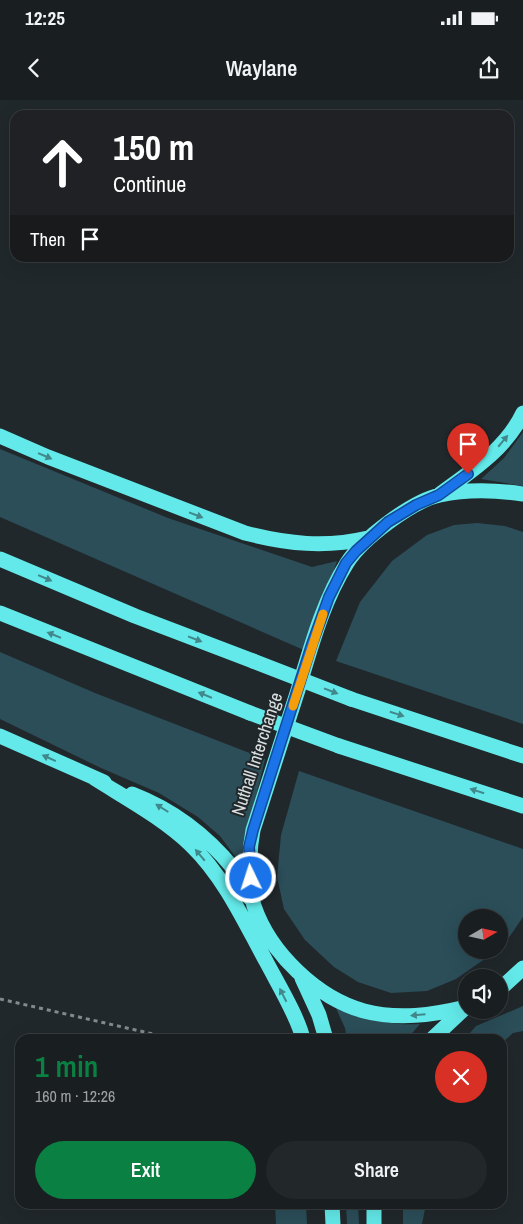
<!DOCTYPE html>
<html lang="en">
<head>
<meta charset="utf-8">
<style>
	:root { --surface:#191e20; --page:#222729; --text:#f1f3f6; --muted:#9fa2a5; --line:#373c3e; --accent:#0b8043 }
	body { margin:0; font-family:"Archivo Narrow",sans-serif; background:var(--page); color:var(--text); height:100vh; display:flex; flex-direction:column; font-size:19px; white-space:nowrap }
	* { box-sizing:border-box; margin:0 }
	p { font-size:16px; color:var(--muted) }
	.icon { flex:none; width:28px; height:28px; fill:none; stroke:currentColor; stroke-width:2; stroke-linecap:round; stroke-linejoin:round }
	.map { position:relative; flex:1; overflow:hidden }
	.sheet { position:absolute; left:15px; top:934px; width:492px; height:175px; display:flex; flex-direction:column; background:var(--surface); border-radius:15px; box-shadow:0 5px 20px #0002,0 0 0 1px var(--line) }
	.sheet>* { flex:none }
	.hud { position:absolute; left:10px; top:10px; width:504px; height:152px; border-radius:15px; box-shadow:0 5px 20px #0002,0 0 0 1px var(--line); background:#202124; color:#fff; overflow:hidden }
	.needle { width:32px; rotate:81deg }
	.controls { position:absolute; left:458px; top:809px; display:grid; gap:10px }
	.controls a { display:grid; place-items:center; width:50px; height:50px; border-radius:50%; background:var(--surface); box-shadow:0 5px 20px #0002,0 0 0 1px var(--line); font-size:25px }
	.pin { position:absolute; display:grid; place-items:center; width:42px; height:42px; color:#fff; margin:-51px -21px; border-radius:50% 50% 50% 0; rotate:-45deg; box-shadow:0 0 5px #0007 }
	.pin .icon { rotate:45deg }
	.me { position:absolute; width:55px; margin:-28px; rotate:356deg; stroke-linejoin:round; filter:drop-shadow(0 0 4px #0008) }
	.turn { display:flex; align-items:center; gap:18px; height:105px; padding:0 20px; font-size:22px }
	.turn .icon { width:65px; height:65px; stroke-width:2.5 }
	.turn b { display:block; font-size:35px; line-height:42px }
	.then { display:flex; align-items:center; height:48px; padding:0 20px; background:#0003; gap:10px; font-size:19px }
	.round { display:grid; place-items:center; flex:none; width:52px; height:52px; border-radius:26px; background:var(--page) }
	.overview { display:flex; align-items:center; justify-content:space-between; height:85px; padding:0 20px }
	h1 { font-size:30px; font-weight:600; line-height:38px; color:var(--accent) }
	.action { display:flex; gap:10px; margin-top:auto; padding:10px 20px }
	.action a { flex:1; height:58px; border-radius:30px; background:var(--accent); color:#fff; font-size:20px; font-weight:600; line-height:58px; text-align:center }
	.action a+a { background:var(--page); color:var(--text) }
	.status { display:flex; justify-content:space-between; align-items:center; height:35px; padding:0 25px; background:var(--surface); direction:ltr }
	.status svg { height:14px; fill:currentColor }
	header { display:flex; justify-content:space-between; align-items:center; height:65px; padding:0 20px; background:var(--surface); font-size:22px; font-weight:600 }
	.map>svg:first-child { display:block }
	.green { fill:#2b4e59 }
	.lines { fill:none; stroke-linecap:round; stroke-linejoin:round }
	.path { stroke:#848a8c; stroke-width:3; stroke-dasharray:4 4; stroke-linecap:butt }
	.highway { stroke:#63e9e9; stroke-width:15 }
	.highway-bridge { stroke:#63e9e9; stroke-width:15 }
	.oneway { fill:#42888a }
	.route-casing { stroke:#114b97; stroke-width:12 }
	.route { stroke:#1a73e8; stroke-width:9 }
	.slow { stroke:#f59e0b; stroke-width:9 }
	.labels { text-anchor:middle; stroke-width:4; stroke-linejoin:round; paint-order:stroke }
	.street-label { font-size:18px; fill:#dbe0e1; stroke:#21282b }
</style>
</head>
<body>
<div class="status"><b>12:25</b><svg viewBox="0 0 49 12"><path d="M0 12V9h3v3zM5 12V6h3v6zM10 12V3h3v9zM15 12V0h3v12zM26 1h20v11H26zM47 4h2v5h-2z"/></svg></div>
<header><svg class="icon" aria-label="back" viewBox="0 0 24 24"><path d="M15 5l-7 7 7 7"/></svg>Waylane<svg class="icon" aria-label="share" viewBox="0 0 24 24"><path d="M12 15V3M7 8l5-5 5 5M5 13v7h14v-7"/></svg></header>
<div class="map">
<svg width="523" height="1124" viewBox="0 0 523 1124">
	<rect width="100%" height="100%" fill="#21282b"/>
	<path class="green" d="M523 332V386L481 379 504 358Z
		M0 349 168 418 312 467 337 461 306 551 0 417Z
		M477 423 505 426 523 432V624L336 561 360 502 392 461 427 435 454 425Z
		M0 552 95 593 265 659 240 763 220 736 198 717 159 693 101 668 0 619Z
		M299 671 523 749V817L510 836 499 847V818H466V850H496L489 856 456 879 427 891 391 893 358 882 334 867 305 840 284 809 277 777 281 735Z
		M335 906C365 918 388 926 420 924L407 939H347L345 928Z
		M523 906V931L513 933 503 942 502 939H465L476 926Z
		M275 1104H306L307 1124H276Z
		M346 1104H358L359 1124H347Z
		M403 1104H426L422 1124H403Z"/>
	<g class="lines">
		<path class="path" d="M0 899 175 939"/>
		<path class="highway" d="M0 336 48 357 245 433C288 444 325 448 368 438
			M440 394C471 371 506 349 523 313
			M0 459 135 516 253 561
			M0 513 250 613
			M351 599 523 656
			M0 636 104 682
			M339 646 523 706
			M94 678C127 699 163 718 191 745 225 778 245 823 267 863 278 884 298 917 303 939
			M132 694C171 709 206 735 233 768 240 777 245 789 250 798
			M302 878 319 915 326 939
			M499 890 523 868
			M466 907C433 915 398 920 364 911 317 898 270 853 254 806 252 800 252 793 252 787 249 767 249 750 253 730 268 684 283 637 298 590 311 547 323 501 347 463 362 439 412 401 440 395 467 389 496 390 523 394
			M432 939 465 908
			M332 1104 333 1124
			M374 1124V1104"/>
		<path class="highway-bridge" d="M253 561 351 599
			M250 613 339 646"/>
	</g>
	<defs><path id="oneway-solid" d="M-6-.8H1V-3.2L6.5 0L1 3.2V.8H-6Z" transform="scale(1.25)"/></defs>
	<g class="oneway">
		<use href="#oneway-solid" transform="translate(503 341) rotate(-50)"/>
		<use href="#oneway-solid" transform="translate(45 356) rotate(23)"/>
		<use href="#oneway-solid" transform="translate(196 415) rotate(21)"/>
		<use href="#oneway-solid" transform="translate(45 478) rotate(23)"/>
		<use href="#oneway-solid" transform="translate(54 535) rotate(-158)"/>
		<use href="#oneway-solid" transform="translate(195 539) rotate(21)"/>
		<use href="#oneway-solid" transform="translate(331 591) rotate(21)"/>
		<use href="#oneway-solid" transform="translate(205 595) rotate(-158)"/>
		<use href="#oneway-solid" transform="translate(397 614) rotate(18)"/>
		<use href="#oneway-solid" transform="translate(49 658) rotate(-156)"/>
		<use href="#oneway-solid" transform="translate(477 691) rotate(-162)"/>
		<use href="#oneway-solid" transform="translate(162 708) rotate(-148)"/>
		<use href="#oneway-solid" transform="translate(200 755) rotate(-130)"/>
		<use href="#oneway-solid" transform="translate(283 895) rotate(-117)"/>
		<use href="#oneway-solid" transform="translate(418 915) rotate(175)"/>
	</g>
	<g class="lines">
		<g class="route-casing">
			<path id="route" d="M251 778 249 747 253 730 312 544 329 497 346 463 356 451 388 422 416 405 439 395 468 374"/>
		</g>
		<use href="#route" class="route"/>
		<path class="slow" d="M293 606 323 514"/>
	</g>
	<g class="labels">
		<g class="street-label">
			<text transform="translate(257 654) rotate(-72)" y="6">Nuthall Interchange</text>
		</g>
	</g>
</svg>
<div class="controls">
<a><svg class="needle" viewBox="-14 -14 28 28"><path d="M0-13l5 13h-10z" fill="#e53935"/><path d="M0 13l5-13h-10z" fill="#9fa2a5"/></svg></a>
<a><svg class="icon" aria-label="sound" viewBox="0 0 24 24"><path d="M4 9h4l5-4v14l-5-4H4zM17 9q2 3 0 6"/></svg></a>
</div>
<div class="pin" style="left:468px;top:374px;background:#d93025"><svg class="icon" aria-label="arrive" viewBox="0 0 24 24"><path d="M6 21V4h12l-3 4 3 4H6"/></svg></div>
<svg class="me" style="left:251px;top:778px" viewBox="-20 -20 40 40"><circle r="17" fill="#1a73e8" stroke="#fff" stroke-width="3"/><path d="M0-11L8 9 0 5-8 9z" fill="#fff"/></svg>
<div class="hud">
<div class="turn"><svg class="icon" aria-label="ahead" viewBox="0 0 24 24"><path d="M12 20V5M6 11l6-6 6 6"/></svg><div><b>150 m</b>Continue</div></div>
<div class="then">Then<svg class="icon" aria-label="arrive" viewBox="0 0 24 24"><path d="M6 21V4h12l-3 4 3 4H6"/></svg></div>
</div>
<section class="sheet">
<div class="overview"><div><h1>1 min</h1><p>160 m · 12:26</p></div><a class="round" style="background:#d93025;color:#fff"><svg class="icon" aria-label="close" viewBox="0 0 24 24"><path d="M6 6l12 12M18 6L6 18"/></svg></a></div>
<div class="action"><a>Exit</a><a>Share</a></div>
</section>
</div>
</body>
</html>
